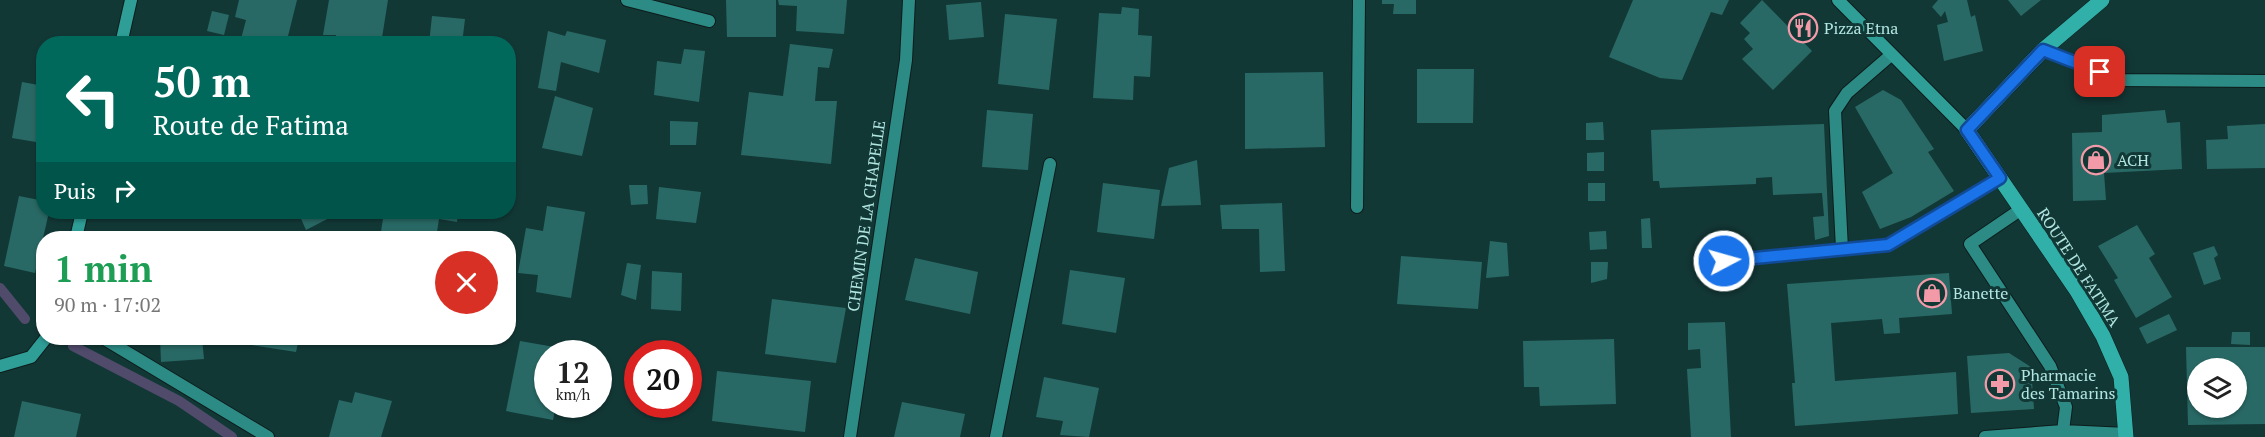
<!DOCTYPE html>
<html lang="fr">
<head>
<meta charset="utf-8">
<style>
	:root { --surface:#fff; --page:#f6f6f6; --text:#222; --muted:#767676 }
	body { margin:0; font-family:"PT Serif",serif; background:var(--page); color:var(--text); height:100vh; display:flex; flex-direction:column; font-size:22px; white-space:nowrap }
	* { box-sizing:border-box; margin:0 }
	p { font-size:20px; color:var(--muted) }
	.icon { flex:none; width:33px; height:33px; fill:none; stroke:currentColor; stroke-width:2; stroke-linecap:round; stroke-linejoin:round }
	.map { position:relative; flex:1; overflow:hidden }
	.side { position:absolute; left:36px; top:231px; width:480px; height:114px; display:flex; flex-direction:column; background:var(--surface); border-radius:24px; box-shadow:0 2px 4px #0004 }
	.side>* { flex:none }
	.hud { position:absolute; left:36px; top:36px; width:480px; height:183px; border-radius:24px; box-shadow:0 2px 4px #0004; background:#00695c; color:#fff; overflow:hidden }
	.buttons { position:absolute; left:2187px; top:358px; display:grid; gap:12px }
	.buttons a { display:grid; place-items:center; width:60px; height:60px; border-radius:50%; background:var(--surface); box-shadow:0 2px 4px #0004; font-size:30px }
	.speed { position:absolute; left:534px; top:340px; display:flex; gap:12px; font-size:30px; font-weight:700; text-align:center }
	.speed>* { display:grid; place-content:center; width:78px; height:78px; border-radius:50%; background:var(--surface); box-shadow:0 2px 4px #0004; line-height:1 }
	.speed small { font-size:15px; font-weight:400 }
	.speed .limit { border:9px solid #d22; background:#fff; color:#111 }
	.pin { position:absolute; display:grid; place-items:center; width:51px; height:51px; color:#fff; margin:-26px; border-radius:12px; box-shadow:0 3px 9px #0006 }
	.me { position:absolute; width:66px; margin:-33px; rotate:84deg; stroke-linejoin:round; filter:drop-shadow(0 0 4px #0008) }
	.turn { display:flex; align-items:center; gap:21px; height:126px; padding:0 18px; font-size:27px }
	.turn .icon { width:78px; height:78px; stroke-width:2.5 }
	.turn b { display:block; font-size:42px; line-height:51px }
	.then { display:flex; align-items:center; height:57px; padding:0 18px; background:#0003; gap:12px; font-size:22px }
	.round { display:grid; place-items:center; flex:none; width:63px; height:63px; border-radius:32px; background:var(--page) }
	.summary { display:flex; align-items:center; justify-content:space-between; height:102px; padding:0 18px }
	h1 { font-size:36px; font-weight:600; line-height:45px; color:#1e9e55 }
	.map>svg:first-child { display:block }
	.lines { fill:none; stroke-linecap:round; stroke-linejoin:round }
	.stream { stroke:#504a6b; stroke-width:10 }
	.building { fill:#296965; fill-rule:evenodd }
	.lane-casing { stroke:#0d1c1b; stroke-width:14 }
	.street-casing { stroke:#0d1c1b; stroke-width:14 }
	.secondary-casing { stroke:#0d1c1b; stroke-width:14 }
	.primary-casing { stroke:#0d1c1b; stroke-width:16 }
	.lane { stroke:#2c8b85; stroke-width:12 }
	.street { stroke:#2c8b85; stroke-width:12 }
	.secondary { stroke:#2e9e97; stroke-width:12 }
	.primary { stroke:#30b0a9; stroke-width:15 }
	.route-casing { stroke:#114b97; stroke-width:15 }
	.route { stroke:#1a73e8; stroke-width:10 }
	.labels { text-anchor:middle; stroke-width:6; stroke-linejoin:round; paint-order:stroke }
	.poi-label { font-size:16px; fill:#b1e6e1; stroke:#123836; text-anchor:start }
	.street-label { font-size:16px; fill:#b1e6e1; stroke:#123836 }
</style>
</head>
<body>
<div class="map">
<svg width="2265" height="437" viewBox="0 0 2265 437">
	<rect width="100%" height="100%" fill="#123836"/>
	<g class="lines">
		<path class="stream" d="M0 288 25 319
			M73 346 179 401 232 437"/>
	</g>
	<path class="building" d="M239 0H297L286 44H258L241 39 246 20 235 17Z
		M329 0H388L381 44H335L336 35H323Z
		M726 0H776V37H727Z
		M778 0H847L844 34 796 31 797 6 779 5Z
		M1382 0H1416V14H1393L1394 4H1382Z
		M1633 0H1729L1722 15 1711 12 1682 80 1660 78 1609 57Z
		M1762 0 1812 51 1773 90 1742 59 1753 49 1744 39 1750 33 1740 23Z
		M1938 0H1967L1971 17 1975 15 1983 51 1944 61 1937 25 1948 22 1945 11 1941 17 1932 7Z
		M2008 0H2041L2021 16Z
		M981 2 984 37 949 40 946 5Z
		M1122 7 1139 9 1138 35 1152 36 1150 77 1134 76 1133 100 1093 98 1099 13 1121 14Z
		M212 11 229 15 224 35 207 31Z
		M1005 14 1057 19 1049 90 998 84Z
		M432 16 465 19 462 44H429Z
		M548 31 565 36 567 31 606 40 599 73 561 62 556 91 538 88Z
		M790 44 833 49 829 68 818 67 815 101H837L831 164 741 155 749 92 783 96Z
		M684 49 705 51 699 102 654 95 657 61 681 64Z
		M1417 69H1474L1473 123H1417Z
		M1323 72 1325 147 1245 149V73Z
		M22 82 44 86V136L42 143 12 138Z
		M1883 90 1901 100 1934 149 1928 152 1954 191 1911 217 1880 229 1862 192 1893 173 1855 107Z
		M555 96 593 108 582 156 542 148Z
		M987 110 1033 114 1028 170 982 167Z
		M2165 110 2167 123 2180 122 2182 169 2104 173 2106 200 2073 201 2072 133 2102 132V115Z
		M670 121 698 122 696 145H670Z
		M1603 122 1604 140H1586V123Z
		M1824 124 1829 236 1815 240 1813 217 1824 216 1822 193 1773 195 1772 177 1756 178V184L1660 188 1659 181H1653L1651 130Z
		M2265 124V168L2207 169 2206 140 2228 139 2227 126Z
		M1604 152V171H1587V153Z
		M1197 160 1201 205 1161 206 1169 168Z
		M1103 183 1160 190 1154 239 1097 232Z
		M1588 183H1605V201H1588Z
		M629 185H647L648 204 631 205Z
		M659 187 701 192 696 223 656 219Z
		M19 196 44 201V212H49L35 273 4 266Z
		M1282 203 1285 271 1260 272 1259 229H1222L1220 205Z
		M547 206 585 212 571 298 536 292 538 275 518 273 526 228 543 231Z
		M298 212H336L337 214 306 230Z
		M384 212H458L457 222 439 219 436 238H380Z
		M1650 218 1652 248H1642L1641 219Z
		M2137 225 2155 254 2149 258 2172 297 2136 318 2114 280 2118 278 2098 246Z
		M1606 231 1607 249 1590 250 1589 232Z
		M1490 241 1507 243 1509 276 1486 278Z
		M2214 246 2218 255 2214 258 2221 279 2204 285 2193 253Z
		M1401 256 1482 262 1478 309 1397 304Z
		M915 258 978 272 970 314 905 300Z
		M1591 262H1608L1607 279 1591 283Z
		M627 263 641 265 636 300 621 295Z
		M1070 270 1125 278 1116 333 1062 324Z
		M652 271 682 273 681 311 651 309Z
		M1949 273 1952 314 1899 318 1900 333 1884 334 1882 319 1831 323 1835 381 1956 372 1958 414 1795 426 1792 383H1795L1793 357 1787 284Z
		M772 299 846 308 836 363 765 354Z
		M2169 314 2177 330 2147 344 2139 328Z
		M1725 322 1731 437H1691L1687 369 1701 368 1700 349 1688 350V323Z
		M2232 332H2250V345L2231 344Z
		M160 338H202L204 359 161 362Z
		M246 338H299L296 352 245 344Z
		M1614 339 1616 404 1540 406 1539 387H1524L1523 341Z
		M520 341 566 349 565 354H548V405H556L553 420 506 411Z
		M2186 347H2265V424L2188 425ZM2198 369H2236V408H2198Z
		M2009 353 2031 367 2034 409 1971 413 1967 356Z
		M717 371 811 381 805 432 712 421Z
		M1044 377 1099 388 1089 437 1060 435 1063 421 1036 417Z
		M355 392 392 401 381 437H329L339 400 352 403Z
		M22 401 81 414 76 437H14Z
		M902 402 965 414 960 437H894Z"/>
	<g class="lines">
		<g class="lane-casing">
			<path id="lane" d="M627 0 709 21
				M1842 249 1835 111 1847 93 1891 55
				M1724 261 1888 245 1999 178
				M2063 431 2127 434
				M996 437 1050 164
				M1985 437 2063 431 2066 407 2050 366 1970 244 2020 210"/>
		</g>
		<g class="street-casing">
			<path id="street" d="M2043 50 2119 80 2265 81
				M1357 207 1359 0
				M103 338 268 437
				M850 437 906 60 909 0"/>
		</g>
		<g class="secondary-casing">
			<path id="secondary" d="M1838 0 1967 130
				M121 44 131 0
				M76 238 82 212
				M0 366 31 357 46 338"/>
		</g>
		<g class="primary-casing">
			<path id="primary" d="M2102 0 2043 50 1967 130 2077 291 2103 336 2121 377 2126 437"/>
		</g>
		<use href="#lane" class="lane"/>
		<use href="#street" class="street"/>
		<use href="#secondary" class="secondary"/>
		<use href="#primary" class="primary"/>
	</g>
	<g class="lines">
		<g class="route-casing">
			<path id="route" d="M1724 261 1888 245 2000 178 1967 130 2043 50 2100 72"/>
		</g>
		<use href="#route" class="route"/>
	</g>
	<defs>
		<g id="restaurant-ring" transform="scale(1.5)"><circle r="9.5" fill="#123836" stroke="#f39aa8" stroke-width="1.5"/><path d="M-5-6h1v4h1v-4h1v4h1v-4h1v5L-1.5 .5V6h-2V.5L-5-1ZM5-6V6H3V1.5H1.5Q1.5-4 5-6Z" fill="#f39aa8"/></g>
		<g id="shop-ring" transform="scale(1.5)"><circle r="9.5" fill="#123836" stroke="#f39aa8" stroke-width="1.5"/><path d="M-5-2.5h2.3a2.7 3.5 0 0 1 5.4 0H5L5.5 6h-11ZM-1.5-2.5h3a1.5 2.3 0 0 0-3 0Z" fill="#f39aa8"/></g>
		<g id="pharmacy-ring" transform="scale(1.5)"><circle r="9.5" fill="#123836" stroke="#f39aa8" stroke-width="1.5"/><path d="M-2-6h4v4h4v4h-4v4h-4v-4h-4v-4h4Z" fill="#f39aa8"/></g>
	</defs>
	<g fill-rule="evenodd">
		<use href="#restaurant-ring" x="1803" y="28"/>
		<use href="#shop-ring" x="2096" y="160"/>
		<use href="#shop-ring" x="1932" y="293"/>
		<use href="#pharmacy-ring" x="2000" y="384"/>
	</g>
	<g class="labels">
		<g class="poi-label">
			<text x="1824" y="34">Pizza Etna</text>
			<text x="2117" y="166">ACH</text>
			<text x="1953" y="299">Banette</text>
			<text x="2021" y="381">Pharmacie<tspan x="2021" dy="18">des Tamarins</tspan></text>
		</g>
		<g class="street-label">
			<text transform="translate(866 216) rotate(-82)" y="6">CHEMIN DE LA CHAPELLE</text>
			<text transform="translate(2079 267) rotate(57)" y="6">ROUTE DE FATIMA</text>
		</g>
	</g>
</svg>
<div class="buttons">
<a><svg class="icon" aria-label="layers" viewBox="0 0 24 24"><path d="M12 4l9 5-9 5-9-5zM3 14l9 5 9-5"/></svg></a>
</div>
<div class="speed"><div>12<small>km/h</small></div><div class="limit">20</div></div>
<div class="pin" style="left:2100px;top:72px;background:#d93025"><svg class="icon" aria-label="arrive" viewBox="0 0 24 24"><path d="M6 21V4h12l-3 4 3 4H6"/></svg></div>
<svg class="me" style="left:1724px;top:261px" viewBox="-20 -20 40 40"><circle r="17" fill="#1a73e8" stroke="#fff" stroke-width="3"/><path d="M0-11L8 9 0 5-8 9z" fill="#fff"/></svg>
<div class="hud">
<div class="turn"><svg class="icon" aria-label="left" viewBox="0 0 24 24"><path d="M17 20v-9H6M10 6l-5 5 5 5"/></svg><div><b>50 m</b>Route de Fatima</div></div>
<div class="then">Puis<svg class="icon" aria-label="right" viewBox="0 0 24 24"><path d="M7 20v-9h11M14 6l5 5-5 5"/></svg></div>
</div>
<section class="side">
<div class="summary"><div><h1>1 min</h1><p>90 m · 17:02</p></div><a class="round" style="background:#d93025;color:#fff"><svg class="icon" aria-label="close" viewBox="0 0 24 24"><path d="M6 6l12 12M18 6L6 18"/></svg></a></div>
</section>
</div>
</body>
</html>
